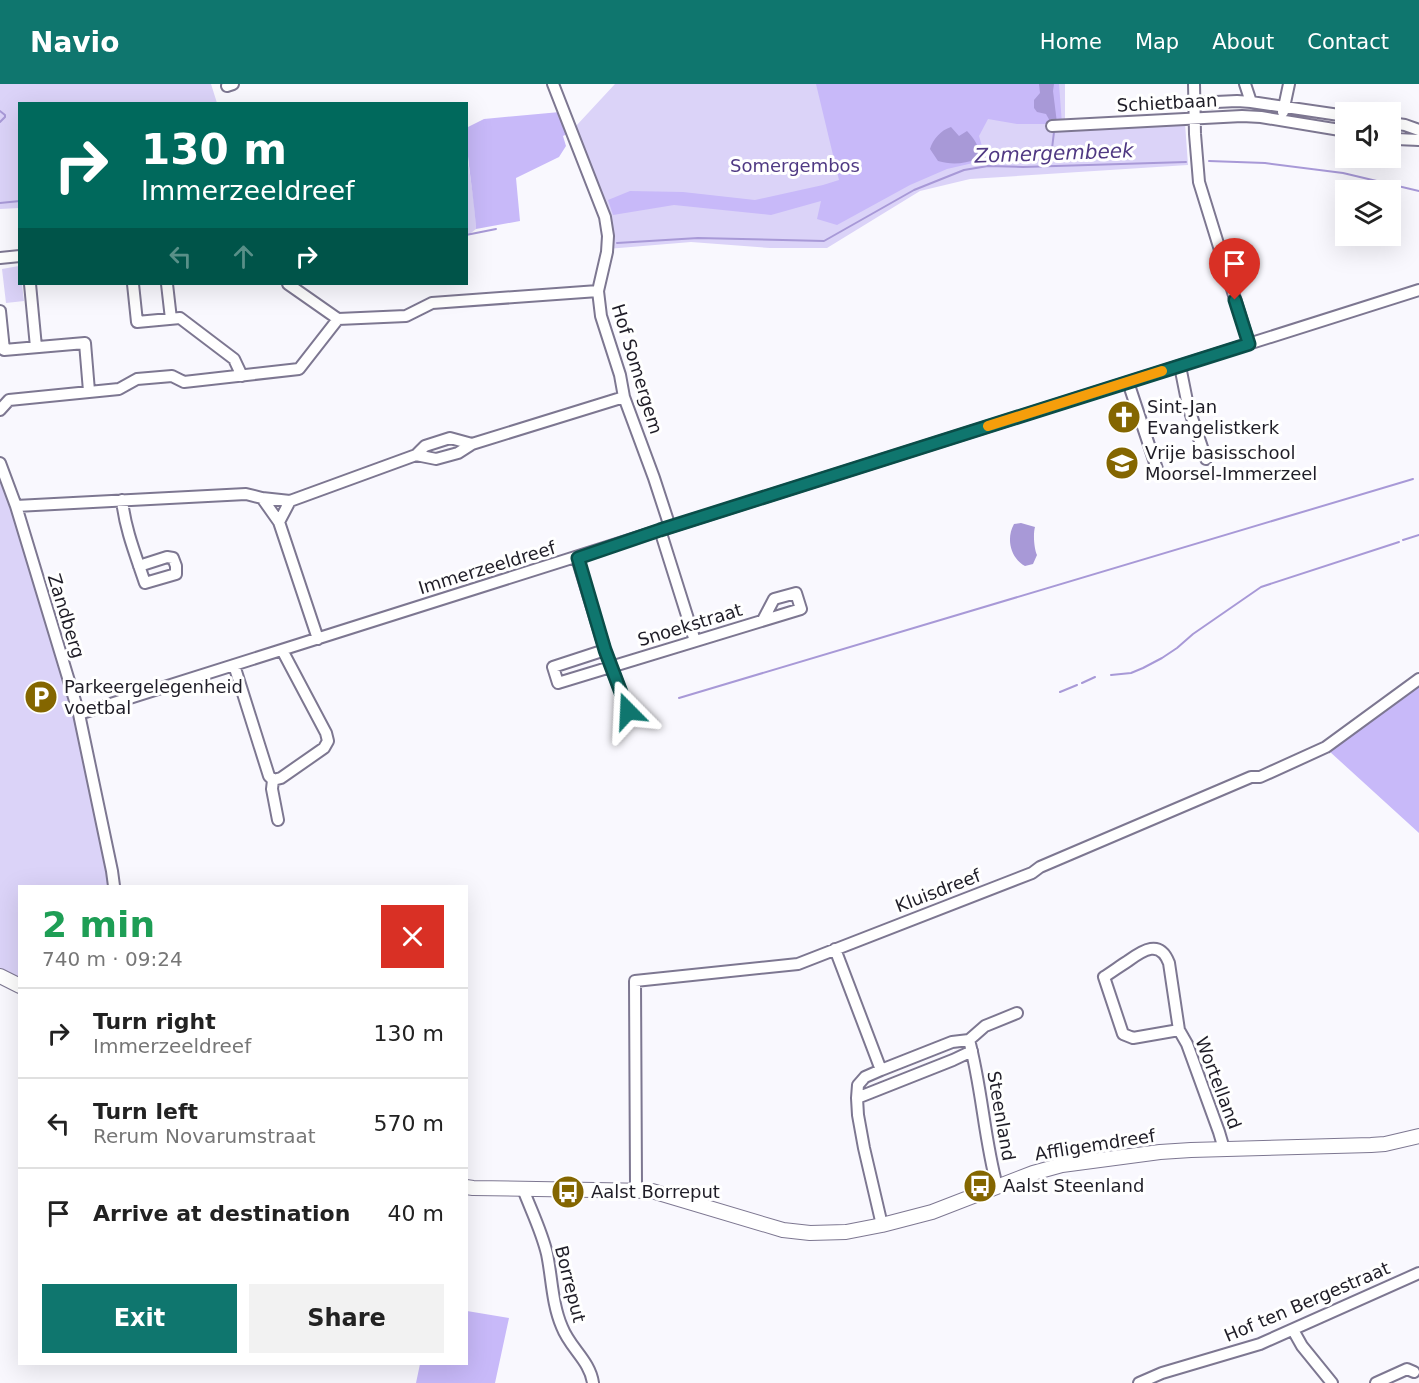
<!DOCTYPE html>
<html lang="en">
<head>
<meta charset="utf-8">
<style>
	:root { --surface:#fff; --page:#f2f2f2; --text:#222; --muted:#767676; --line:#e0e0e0; --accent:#0f766e }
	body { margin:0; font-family:"DejaVu Sans",sans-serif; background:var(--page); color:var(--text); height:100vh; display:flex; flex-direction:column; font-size:22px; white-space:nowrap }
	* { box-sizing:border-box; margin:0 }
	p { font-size:20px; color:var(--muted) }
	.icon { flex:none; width:33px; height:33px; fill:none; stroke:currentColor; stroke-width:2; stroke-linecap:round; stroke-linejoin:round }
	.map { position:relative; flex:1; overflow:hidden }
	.details { position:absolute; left:18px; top:801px; width:450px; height:480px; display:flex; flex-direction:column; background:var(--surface); border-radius:0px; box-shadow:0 6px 24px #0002 }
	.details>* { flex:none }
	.guide { position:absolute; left:18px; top:18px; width:450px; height:183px; border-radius:0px; box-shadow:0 6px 24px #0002; background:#00695c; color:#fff; overflow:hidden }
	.tools { position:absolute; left:1335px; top:18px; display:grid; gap:12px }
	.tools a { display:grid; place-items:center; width:66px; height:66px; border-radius:0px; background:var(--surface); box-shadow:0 6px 24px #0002; font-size:30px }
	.pin { position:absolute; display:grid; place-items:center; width:51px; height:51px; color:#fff; margin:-62px -26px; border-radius:50% 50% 50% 0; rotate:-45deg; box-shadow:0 0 6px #0007 }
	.pin .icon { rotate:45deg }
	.me { position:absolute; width:66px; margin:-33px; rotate:339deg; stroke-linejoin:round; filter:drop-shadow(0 0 4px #0008) }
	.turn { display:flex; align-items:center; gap:21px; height:126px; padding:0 24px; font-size:27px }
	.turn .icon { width:78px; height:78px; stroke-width:2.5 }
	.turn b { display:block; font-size:42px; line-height:51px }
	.lanes { display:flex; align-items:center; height:57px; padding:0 24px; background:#0003; justify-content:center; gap:30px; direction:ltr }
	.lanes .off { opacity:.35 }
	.round { display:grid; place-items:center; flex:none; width:63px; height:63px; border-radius:0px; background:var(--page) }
	.overview { display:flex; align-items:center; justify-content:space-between; height:102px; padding:0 24px }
	h1 { font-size:36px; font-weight:800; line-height:45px; color:#1e9e55 }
	.action { display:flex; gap:12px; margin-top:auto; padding:12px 24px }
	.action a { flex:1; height:69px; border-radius:0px; background:var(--accent); color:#fff; font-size:24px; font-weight:800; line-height:69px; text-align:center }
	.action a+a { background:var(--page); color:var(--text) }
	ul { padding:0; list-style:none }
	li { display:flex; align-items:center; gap:18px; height:90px; padding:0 24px; border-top:2px solid var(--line) }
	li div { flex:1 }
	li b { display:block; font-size:22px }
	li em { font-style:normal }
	header { display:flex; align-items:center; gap:36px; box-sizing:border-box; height:84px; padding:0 30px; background:var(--accent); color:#fff }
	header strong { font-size:28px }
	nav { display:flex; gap:33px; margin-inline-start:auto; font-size:21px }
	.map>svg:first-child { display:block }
	.green { fill:#dbd3f8 }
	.forest { fill:#c8b9f9 }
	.water { fill:#a899d7 }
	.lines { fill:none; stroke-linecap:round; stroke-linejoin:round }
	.stream { stroke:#a899d7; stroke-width:2 }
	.street-casing { stroke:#7d7791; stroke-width:14 }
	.secondary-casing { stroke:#7d7791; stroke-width:16 }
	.street { stroke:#fff; stroke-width:10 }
	.secondary { stroke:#fff; stroke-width:14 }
	.route-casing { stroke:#0a4d48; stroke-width:15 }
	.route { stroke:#0f766e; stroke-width:10 }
	.slow { stroke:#f59e0b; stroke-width:10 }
	.labels { text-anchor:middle; stroke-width:6; stroke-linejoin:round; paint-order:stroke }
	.street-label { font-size:18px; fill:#1f1d27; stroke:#fff }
	.park-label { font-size:18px; fill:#503a84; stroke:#fff }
	.poi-label { font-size:18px; fill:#1f1d27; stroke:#fff; text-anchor:start }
	.water-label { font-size:20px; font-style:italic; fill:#503983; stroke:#fff }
</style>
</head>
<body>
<header>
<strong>Navio</strong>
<nav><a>Home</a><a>Map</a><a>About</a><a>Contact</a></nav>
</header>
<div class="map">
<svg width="1419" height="1299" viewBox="0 0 1419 1299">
	<rect width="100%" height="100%" fill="#f9f8fe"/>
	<path class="green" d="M0 0H211L217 19 20 20 19 124 0 125Z
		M615 0H1065V48L1185 39 1188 81 970 95 920 107 827 164H770L691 158 607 165 606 139 574 56 579 50 576 42Z
		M466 64 474 118 476 145 467 152Z
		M19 182 20 200H22L24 217 6 219 2 185Z
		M0 379 79 630 114 802H20L19 902 0 892Z"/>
	<path class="forest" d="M816 0H1059L1062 40H1017L988 35 979 52 986 76 947 85 910 101 837 141 817 135 821 117 771 131 674 121 613 131 608 116 630 107 683 108 755 116 823 101 839 96Z
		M560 28 569 49 563 52 566 62 559 73 516 94 520 137 476 145C474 111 467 78 466 44L484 35Z
		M1419 601V749L1329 667Z
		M467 1227 509 1234 495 1299H416L420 1280H466Z"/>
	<path class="water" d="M1039 0H1054L1053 7 1057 39H1051L1046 30 1037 28 1034 24V16L1040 9Z
		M951 43 959 52 967 47C975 56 981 63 977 75 964 80 951 81 938 77L930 65C933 55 941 46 951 43Z
		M1021 439 1035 443C1033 450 1034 464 1037 471L1033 480 1025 482C1010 474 1006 454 1014 440Z"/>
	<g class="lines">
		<path class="stream" d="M0 27 5 31V33L0 38
			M1209 77 1265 79 1343 89 1419 107
			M1050 81 1054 48
			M0 119 20 117
			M466 151 496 145
			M617 159 698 154 824 157 914 106 964 86 988 82 1023 83 1186 78
			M1403 456 1419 451
			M1111 591 1131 589 1143 584 1162 574 1177 564 1193 550 1261 503 1399 458
			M1082 599 1095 593
			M1060 608 1077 601
			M679 614 1413 395"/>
		<g class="street-casing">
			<path id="street" d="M553 0 605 133 608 152 607 168 598 207 601 232 620 291 624 313 654 394 670 443
				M1194 0 1195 50 1199 98 1249 260
				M1245 0 1251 18
				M227 2 233 0
				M1195 19 1237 17 1251 18 1346 32
				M1283 28 1289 0
				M1390 39 1405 41 1419 46
				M1052 42 1242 32 1261 33 1346 47
				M1390 54C1400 56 1409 55 1419 56
				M0 174 20 172
				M30 200 36 263
				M133 200 137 238 180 234 234 275 242 292
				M167 200 171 235
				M288 200 338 235
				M0 227 4 266 85 259 89 307
				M1180 282 1188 322 1206 375
				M1128 298 1157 385
				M0 326 9 316 119 305 137 295 172 292 184 298 299 285 338 235 406 232 432 219 598 207
				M416 371 436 375 458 369 472 360 624 313
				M0 379 16 422 79 630 112 787 114 802
				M262 414 279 438 318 555
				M122 416C125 445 136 472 145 499L176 490V482L173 474 167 473 139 482
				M16 422 246 410 262 414 290 417 416 371 425 362 450 354 472 360
				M279 438 290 417
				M660 446 695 557
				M577 474 605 566 628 627
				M605 566 553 583 558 599 801 525 796 509 774 515 763 536
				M234 581 269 692 273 696 281 694 324 664 328 657 326 649 282 566
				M79 630 1419 206
				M273 696 272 705 278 736
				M835 865 881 986
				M1179 946 1133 954 1123 950 1104 893C1112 888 1120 882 1128 877 1143 866 1160 855 1169 879L1179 946 1187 960 1219 1048 1224 1065
				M857 1014 953 976 972 967
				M997 1102C984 1054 982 1004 969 956L985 942 1017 929
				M523 1105C531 1126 542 1148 547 1170 552 1194 552 1220 562 1243 570 1264 590 1277 593 1299
				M637 1107 636 1101 635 897 798 880 1032 789 1040 783 1251 693H1260L1326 663 1419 595
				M882 1141 864 1064 858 1031 857 1014 858 1001 865 993 881 986 952 958 969 956
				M1293 1246 1302 1262 1332 1299
				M1139 1299 1162 1289 1260 1260 1419 1189
				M1376 1299 1407 1285 1414 1288"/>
		</g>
		<g class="secondary-casing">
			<path id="secondary" d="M0 892 20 902
				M466 1103 473 1104 652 1107 783 1146 810 1149 846 1148 882 1141 932 1128 1033 1089 1062 1081 1160 1068 1191 1066 1371 1061 1385 1060 1419 1052"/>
		</g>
		<use href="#street" class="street"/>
		<use href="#secondary" class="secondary"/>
	</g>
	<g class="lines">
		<g class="route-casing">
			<path id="route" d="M628 627 605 566 578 474 660 446 1249 260 1235 216"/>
		</g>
		<use href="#route" class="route"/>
		<path class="slow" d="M988 342 1162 287"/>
	</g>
	<defs>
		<g id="church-disc" transform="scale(1.725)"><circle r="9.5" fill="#846600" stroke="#fff"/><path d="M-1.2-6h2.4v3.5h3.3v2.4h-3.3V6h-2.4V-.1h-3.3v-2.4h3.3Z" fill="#fff"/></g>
		<g id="school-disc" transform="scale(1.725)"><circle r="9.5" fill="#846600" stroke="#fff"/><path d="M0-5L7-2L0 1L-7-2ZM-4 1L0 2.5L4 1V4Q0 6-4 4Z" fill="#fff"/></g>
		<g id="parking-disc" transform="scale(1.725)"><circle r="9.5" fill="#846600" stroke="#fff"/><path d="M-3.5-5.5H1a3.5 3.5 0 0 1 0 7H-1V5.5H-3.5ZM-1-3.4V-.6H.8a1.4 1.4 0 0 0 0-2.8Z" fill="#fff"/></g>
		<g id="bus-disc" transform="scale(1.725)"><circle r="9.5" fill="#846600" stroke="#fff"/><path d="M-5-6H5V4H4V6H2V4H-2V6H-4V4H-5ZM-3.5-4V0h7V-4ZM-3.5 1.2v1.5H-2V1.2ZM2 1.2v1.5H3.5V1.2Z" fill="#fff"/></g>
	</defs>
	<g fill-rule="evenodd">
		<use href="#church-disc" x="1124" y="333"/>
		<use href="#school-disc" x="1122" y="379"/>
		<use href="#parking-disc" x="41" y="613"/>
		<use href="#bus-disc" x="980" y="1102"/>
		<use href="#bus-disc" x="568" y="1108"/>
	</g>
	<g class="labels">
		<g class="street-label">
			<text transform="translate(1167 19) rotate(-3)" y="6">Schietbaan</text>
			<text transform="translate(637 285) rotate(73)" y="6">Hof Somergem</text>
			<text transform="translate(487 484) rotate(-17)" y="6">Immerzeeldreef</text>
			<text transform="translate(66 532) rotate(73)" y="6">Zandberg</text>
			<text transform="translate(690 541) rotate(-17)" y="6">Snoekstraat</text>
			<text transform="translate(938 807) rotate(-21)" y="6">Kluisdreef</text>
			<text transform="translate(1218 999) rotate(69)" y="6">Wortelland</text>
			<text transform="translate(1001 1032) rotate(80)" y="6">Steenland</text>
			<text transform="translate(1095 1061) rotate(-9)" y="6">Affligemdreef</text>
			<text transform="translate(570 1200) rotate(76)" y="6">Borreput</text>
			<text transform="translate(1307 1218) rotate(-23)" y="6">Hof ten Bergestraat</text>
		</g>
		<g class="park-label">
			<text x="795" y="88">Somergembos</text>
		</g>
		<g class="poi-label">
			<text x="1147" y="329">Sint-Jan<tspan x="1147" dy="21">Evangelistkerk</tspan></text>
			<text x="1145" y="375">Vrije basisschool<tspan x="1145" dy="21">Moorsel-Immerzeel</tspan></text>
			<text x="64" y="609">Parkeergelegenheid<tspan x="64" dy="21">voetbal</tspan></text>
			<text x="1003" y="1108">Aalst Steenland</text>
			<text x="591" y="1114">Aalst Borreput</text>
		</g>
		<g class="water-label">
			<text transform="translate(1054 69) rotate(-2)" y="7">Zomergembeek</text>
		</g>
	</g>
</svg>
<div class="tools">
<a><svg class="icon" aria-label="sound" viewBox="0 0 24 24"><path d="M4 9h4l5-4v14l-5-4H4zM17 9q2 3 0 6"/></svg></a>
<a><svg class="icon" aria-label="layers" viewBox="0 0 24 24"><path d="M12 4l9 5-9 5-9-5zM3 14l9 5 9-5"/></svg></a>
</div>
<div class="pin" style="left:1235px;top:216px;background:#d93025"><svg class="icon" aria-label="arrive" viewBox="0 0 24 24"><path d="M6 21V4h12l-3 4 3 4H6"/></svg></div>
<svg class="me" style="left:628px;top:627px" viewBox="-20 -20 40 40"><path d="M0-17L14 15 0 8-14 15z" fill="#0f766e" stroke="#fff" stroke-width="4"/></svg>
<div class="guide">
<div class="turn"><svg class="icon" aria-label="right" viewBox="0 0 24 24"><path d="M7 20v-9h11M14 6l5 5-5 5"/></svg><div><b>130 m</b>Immerzeeldreef</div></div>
<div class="lanes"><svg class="icon off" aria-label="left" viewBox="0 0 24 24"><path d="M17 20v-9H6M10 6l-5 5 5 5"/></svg><svg class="icon off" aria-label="ahead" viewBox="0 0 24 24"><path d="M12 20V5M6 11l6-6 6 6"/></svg><svg class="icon" aria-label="right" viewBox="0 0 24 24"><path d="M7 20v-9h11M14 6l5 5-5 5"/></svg></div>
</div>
<section class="details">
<div class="overview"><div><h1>2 min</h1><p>740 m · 09:24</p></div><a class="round" style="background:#d93025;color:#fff"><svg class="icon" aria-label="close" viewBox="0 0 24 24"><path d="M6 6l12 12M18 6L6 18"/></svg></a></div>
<ul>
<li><svg class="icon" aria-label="right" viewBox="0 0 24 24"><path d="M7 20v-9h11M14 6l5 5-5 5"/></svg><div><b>Turn right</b><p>Immerzeeldreef</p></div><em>130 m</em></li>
<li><svg class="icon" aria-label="left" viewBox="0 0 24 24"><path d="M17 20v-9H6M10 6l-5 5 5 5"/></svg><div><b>Turn left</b><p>Rerum Novarumstraat</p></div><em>570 m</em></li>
<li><svg class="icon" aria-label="arrive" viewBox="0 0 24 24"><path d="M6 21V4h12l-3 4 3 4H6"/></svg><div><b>Arrive at destination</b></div><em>40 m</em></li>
</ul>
<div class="action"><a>Exit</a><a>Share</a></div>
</section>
</div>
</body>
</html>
